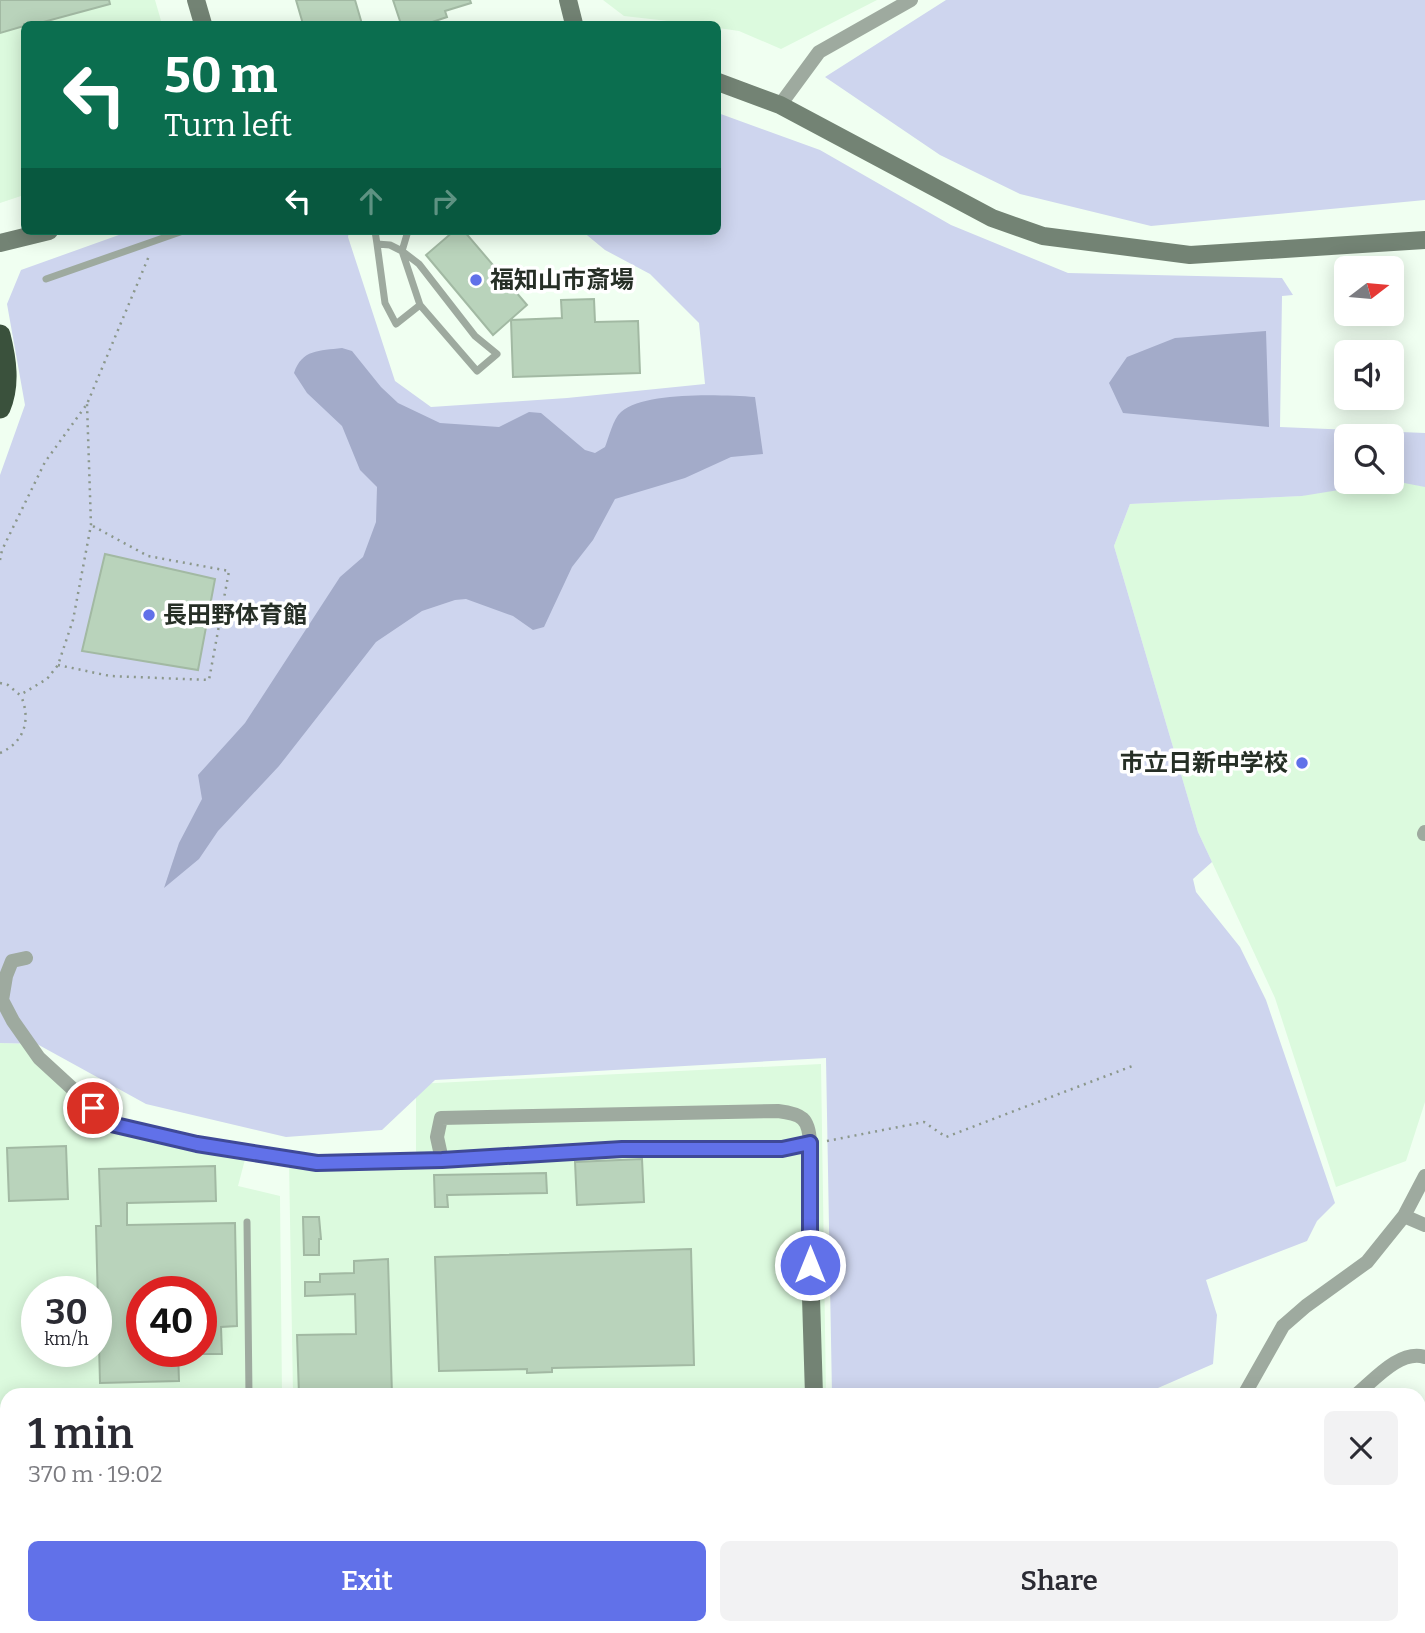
<!DOCTYPE html>
<html lang="en">
<head>
<meta charset="utf-8">
<style>
	:root { --surface:#fff; --page:#f2f2f3; --text:#2b2b33; --muted:#7c7c81; --accent:#6171e9 }
	body { margin:0; font-family:Bitter,"Noto Sans JP",serif; background:var(--page); color:var(--text); height:100vh; display:flex; flex-direction:column; font-size:26px; white-space:nowrap }
	* { box-sizing:border-box; margin:0 }
	p { font-size:23px; color:var(--muted) }
	.icon { flex:none; width:38px; height:38px; fill:none; stroke:currentColor; stroke-width:2; stroke-linecap:round; stroke-linejoin:round }
	.map { position:relative; flex:1; overflow:hidden }
	.side { position:absolute; left:0px; top:1388px; width:1426px; height:247px; display:flex; flex-direction:column; background:var(--surface); border-radius:21px 21px 0 0; box-shadow:0 4px 18px #0003 }
	.side>* { flex:none }
	.banner { position:absolute; left:21px; top:21px; width:700px; height:214px; border-radius:10px; box-shadow:0 4px 18px #0003; background:#0b6e4f; color:#fff; overflow:hidden }
	.needle { width:46px; rotate:74deg }
	.buttons { position:absolute; left:1334px; top:256px; display:grid; gap:14px }
	.buttons a { display:grid; place-items:center; width:70px; height:70px; border-radius:10px; background:var(--surface); box-shadow:0 4px 18px #0003; font-size:35px }
	.speed { position:absolute; left:21px; top:1276px; display:flex; gap:14px; font-size:35px; font-weight:700; text-align:center }
	.speed>* { display:grid; place-content:center; width:91px; height:91px; border-radius:50%; background:var(--surface); box-shadow:0 4px 18px #0003; line-height:1 }
	.speed small { font-size:18px; font-weight:400 }
	.speed .limit { border:10px solid #d22; background:#fff; color:#111 }
	.pin { position:absolute; display:grid; place-items:center; width:60px; height:60px; color:#fff; margin:-30px; border:4px solid #fff; border-radius:50%; box-shadow:0 2px 7px #0007 }
	.me { position:absolute; width:77px; margin:-38px; rotate:0deg; stroke-linejoin:round; filter:drop-shadow(0 0 5px #0008) }
	.turn { display:flex; align-items:center; gap:24px; height:147px; padding:0 28px; font-size:32px }
	.turn .icon { width:91px; height:91px; stroke-width:2.5 }
	.turn b { display:block; font-size:49px; line-height:60px }
	.lanes { display:flex; align-items:center; height:66px; padding:0 28px; background:#0003; justify-content:center; gap:35px; direction:ltr }
	.lanes .off { opacity:.35 }
	.round { display:grid; place-items:center; flex:none; width:74px; height:74px; border-radius:10px; background:var(--page) }
	.summary { display:flex; align-items:center; justify-content:space-between; height:119px; padding:0 28px }
	h1 { font-size:42px; font-weight:600; line-height:52px }
	.primary-button { display:flex; gap:14px; margin-top:auto; padding:14px 28px }
	.primary-button a { flex:1; height:80px; border-radius:10px; background:var(--accent); color:#fff; font-size:28px; font-weight:600; line-height:80px; text-align:center }
	.primary-button a+a { background:var(--page); color:var(--text) }
	.map>svg:first-child { display:block }
	.built { fill:#dcfade; fill-rule:evenodd }
	.green { fill:#ced5ee; fill-rule:evenodd }
	.water { fill:#a3abc9 }
	.building { fill:#b9d3bb; stroke:#a2b9a3; stroke-width:2 }
	.lines { fill:none; stroke-linecap:round; stroke-linejoin:round }
	.path { stroke:#8b978b; stroke-width:2.5; stroke-dasharray:2 5; stroke-linecap:butt }
	.lane { stroke:#9eaa9f; stroke-width:7 }
	.street { stroke:#9eaa9f; stroke-width:14 }
	.secondary { stroke:#738374; stroke-width:18 }
	.highway { stroke:#3a513c; stroke-width:21 }
	.route-casing { stroke:#3f4997; stroke-width:18 }
	.route { stroke:#6171e9; stroke-width:12 }
	.poi-dot { fill:#6171e9; stroke:#fff; stroke-width:2.5 }
	.labels { text-anchor:middle; stroke-width:7; stroke-linejoin:round; paint-order:stroke }
	.poi-label { font-size:24px; font-weight:bold; fill:#262f26; stroke:#fff; text-anchor:start }
</style>
</head>
<body>
<div class="map">
<svg width="1425" height="1633" viewBox="0 0 1425 1633">
	<rect width="100%" height="100%" fill="#f0fff1"/>
	<path class="built" d="M0 0H155L162 24H24V195L0 203Z
		M603 0H877L781 49 739 31 718 28V24H694L624 16Z
		M1425 446V1102L1406 1161 1336 1187 1275 998 1198 832 1114 546 1130 504 1302 496 1346 481H1391Z
		M0 1043 29 1044 113 1119 248 1148 238 1186 280 1196 282 1395H7V1628H286V1633H0ZM37 1292H96V1351H37ZM142 1292H201V1351H142Z
		M821 1064 826 1395H293L289 1161 416 1152V1084Z
		M296 1628H694L691 1633H296Z"/>
	<path class="green" d="M946 0H1425V200L1151 226 1020 194 940 155 825 77Z
		M718 113 820 150 951 225 1068 273 1282 278 1293 295 1282 296 1280 427 1425 433V487L1394 481 1302 496 1130 504 1114 546 1198 832 1212 862 1193 879 1196 892 1240 947 1266 1000 1335 1203 1317 1221 1307 1241 1206 1280 1217 1315 1213 1364 1142 1395H832L826 1058 435 1080 382 1130 286 1137 146 1104 37 1044 0 1043V475L25 405 7 304 21 270 130 231H349L348 237 395 381 431 407 567 398 705 384 699 323 650 274 605 250 582 231H718ZM1346 436H1391V481H1346Z"/>
	<path class="water" d="M1266 331 1269 427 1123 413 1109 383 1127 357 1175 338Z
		M342 348 352 351 381 387 398 403 440 423 499 427 529 412 541 413 585 450 595 453 605 447C609 437 613 419 621 412 646 391 722 395 755 397L763 454 731 457 685 478 615 499 593 540 572 567 544 627 533 630 513 616 466 599 455 600 422 611 376 642 279 766 218 831 199 859 164 888 179 843 202 799 198 775 245 723 340 577 363 557 376 522 377 487 360 470 342 426 307 393 294 373C302 349 319 351 342 348Z"/>
	<path class="building" d="M0 0H109L110 4 36 24H24V26L0 33Z
		M296 0H355L362 24H303Z
		M393 0H470L471 3 445 11 447 17 432 22 433 24H401Z
		M454 231H464L527 305 493 335 426 255Z
		M594 299 595 322 638 321 640 373 513 377 511 320 562 318 561 300Z
		M105 554 215 579 198 670 82 651Z
		M66 1146 68 1199 9 1201 7 1148Z
		M642 1159 644 1202 577 1205 575 1162Z
		M215 1166 216 1201 127 1203V1225L235 1223 237 1326 221 1327 222 1354H201V1292H142V1351H178L179 1381 100 1383 96 1226H101L99 1169Z
		M546 1173 547 1193 447 1195 448 1207H435L434 1175Z
		M303 1217H319L321 1239H319V1255H304Z
		M691 1249 694 1365 552 1368V1372L527 1373V1369L439 1371 435 1257Z
		M388 1259 392 1395H299L297 1335 356 1334 355 1294 305 1296V1282H320V1274L354 1273V1261Z"/>
	<g class="lines">
		<path class="path" d="M0 560 2 550 45 462 87 404 149 256
			M58 665 110 676 209 680 229 571 148 556 91 525
			M0 683 8 685 20 695 47 679 58 665 73 620 91 525 87 404
			M0 753C25 742 31 719 21 696
			M827 1141 924 1122 946 1137 1135 1065"/>
		<path class="lane" d="M375 231 377 244 390 245 402 251 408 231
			M377 244 385 303 396 324 420 305 402 251
			M402 251 419 264 475 336 497 354 477 371 420 305
			M46 279 183 231
			M247 1222 249 1395
			M253 1628V1633"/>
		<path class="street" d="M780 105 819 52 911 0
			M1424 834 1425 832
			M26 958 12 961 6 976 2 1000 13 1021 39 1058 111 1124 197 1144 317 1162 442 1160 622 1149H782L810 1143C809 1118 802 1114 778 1111L441 1118 437 1137 442 1160
			M1404 1216 1425 1225
			M1244 1395 1283 1326 1306 1306 1367 1262 1404 1216 1425 1176
			M1356 1395C1374 1380 1400 1349 1425 1357
			M1021 1633 1023 1628
			M1092 1633 1095 1628"/>
		<path class="secondary" d="M196 0 203 24
			M568 0 574 24
			M718 82 780 105 992 218 1043 236 1190 255 1425 240
			M0 243 49 231
			M810 1143V1265L814 1395
			M678 1633 682 1628"/>
		<path class="highway" d="M0 335C6 359 10 385 0 408"/>
	</g>
	<g class="lines">
		<g class="route-casing">
			<path id="route" d="M93 1108 111 1124 197 1144 317 1163 442 1160 622 1149H782L810 1143V1265"/>
		</g>
		<use href="#route" class="route"/>
	</g>
	<g class="poi-dot">
		<circle cx="476" cy="280" r="7"/>
		<circle cx="149" cy="615" r="7"/>
		<circle cx="1302" cy="763" r="7"/>
	</g>
	<g class="labels">
		<g class="poi-label">
			<text x="490" y="288">福知山市斎場</text>
			<text x="163" y="623">長田野体育館</text>
			<text x="1288" y="771" text-anchor="end">市立日新中学校</text>
		</g>
	</g>
</svg>
<div class="buttons">
<a><svg class="needle" viewBox="-14 -14 28 28"><path d="M0-13l5 13h-10z" fill="#e53935"/><path d="M0 13l5-13h-10z" fill="#7c7c81"/></svg></a>
<a><svg class="icon" aria-label="sound" viewBox="0 0 24 24"><path d="M4 9h4l5-4v14l-5-4H4zM17 9q2 3 0 6"/></svg></a>
<a><svg class="icon" aria-label="search" viewBox="0 0 24 24"><circle cx="10" cy="10" r="6"/><path d="M15 15l6 6"/></svg></a>
</div>
<div class="speed"><div>30<small>km/h</small></div><div class="limit">40</div></div>
<div class="pin" style="left:93px;top:1108px;background:#d93025"><svg class="icon" aria-label="arrive" viewBox="0 0 24 24"><path d="M6 21V4h12l-3 4 3 4H6"/></svg></div>
<svg class="me" style="left:810px;top:1265px" viewBox="-20 -20 40 40"><circle r="17" fill="#6171e9" stroke="#fff" stroke-width="3"/><path d="M0-11L8 9 0 5-8 9z" fill="#fff"/></svg>
<div class="banner">
<div class="turn"><svg class="icon" aria-label="left" viewBox="0 0 24 24"><path d="M17 20v-9H6M10 6l-5 5 5 5"/></svg><div><b>50 m</b>Turn left</div></div>
<div class="lanes"><svg class="icon" aria-label="left" viewBox="0 0 24 24"><path d="M17 20v-9H6M10 6l-5 5 5 5"/></svg><svg class="icon off" aria-label="ahead" viewBox="0 0 24 24"><path d="M12 20V5M6 11l6-6 6 6"/></svg><svg class="icon off" aria-label="right" viewBox="0 0 24 24"><path d="M7 20v-9h11M14 6l5 5-5 5"/></svg></div>
</div>
<section class="side">
<div class="summary"><div><h1>1 min</h1><p>370 m · 19:02</p></div><a class="round"><svg class="icon" aria-label="close" viewBox="0 0 24 24"><path d="M6 6l12 12M18 6L6 18"/></svg></a></div>
<div class="primary-button"><a>Exit</a><a>Share</a></div>
</section>
</div>
</body>
</html>
